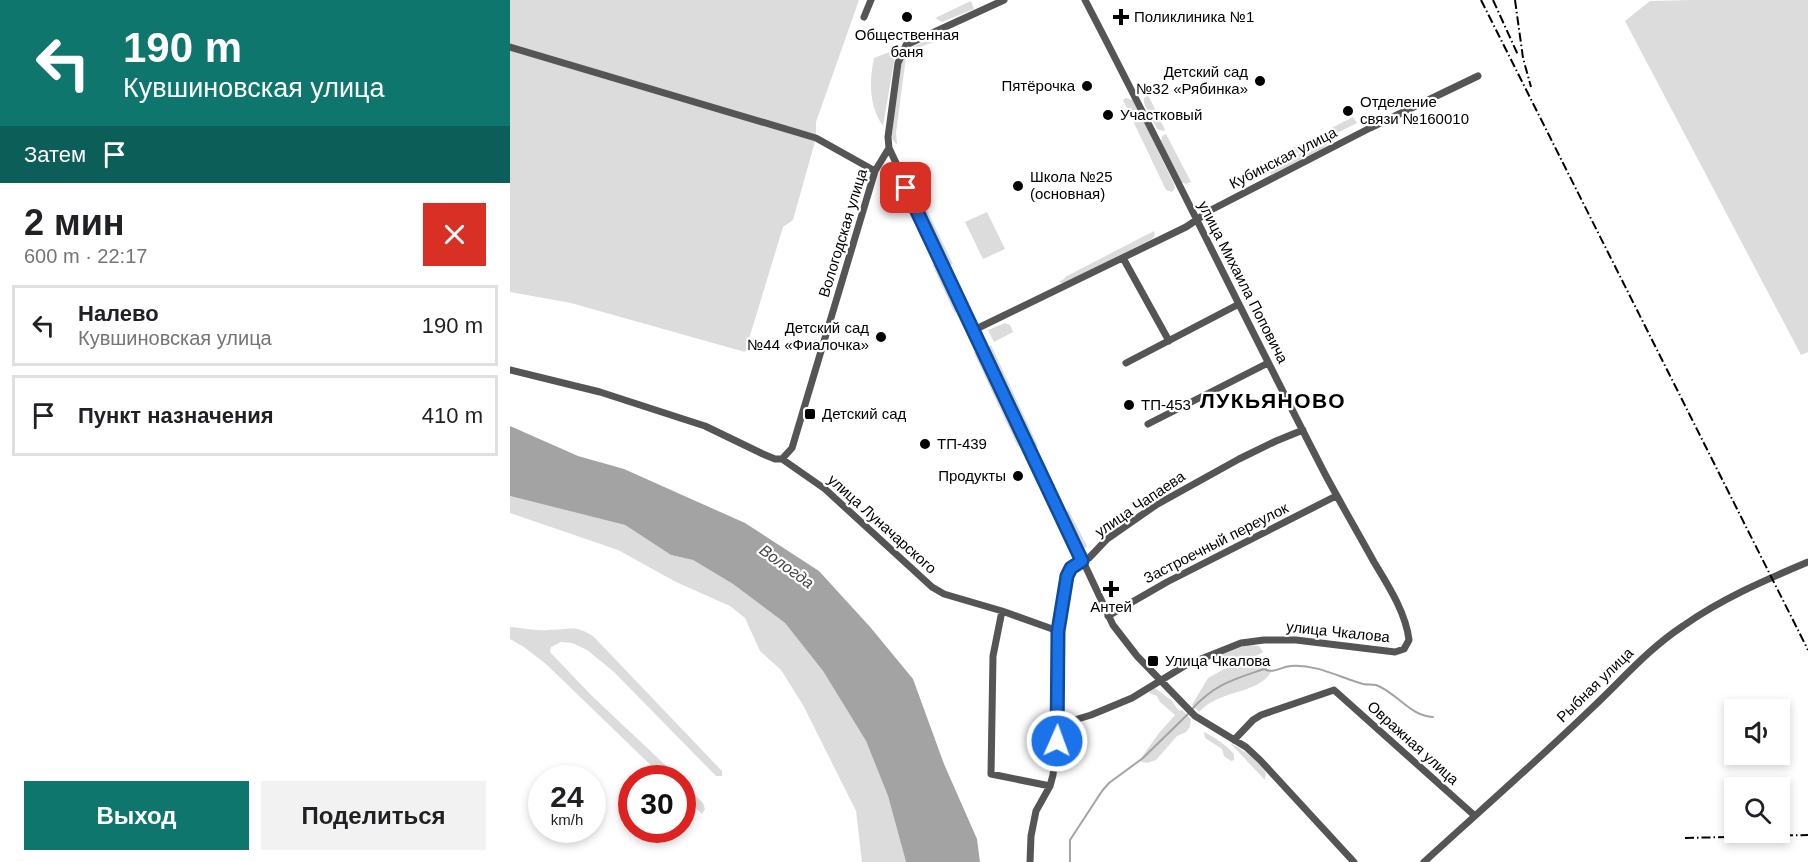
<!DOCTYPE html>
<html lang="ru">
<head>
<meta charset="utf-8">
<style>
	:root { --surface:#fff; --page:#f2f2f2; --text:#202124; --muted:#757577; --line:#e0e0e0; --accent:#0f766e }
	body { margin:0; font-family:Arial,sans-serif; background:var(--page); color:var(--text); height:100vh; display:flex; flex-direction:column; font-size:22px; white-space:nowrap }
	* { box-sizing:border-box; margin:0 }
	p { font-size:20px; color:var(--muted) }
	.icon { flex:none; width:33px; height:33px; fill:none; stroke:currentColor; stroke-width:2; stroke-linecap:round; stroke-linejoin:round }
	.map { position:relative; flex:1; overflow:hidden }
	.panel { display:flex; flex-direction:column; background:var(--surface); width:510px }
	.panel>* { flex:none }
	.top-card { background:#0f766e; color:#fff; overflow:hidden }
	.buttons { position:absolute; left:1214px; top:699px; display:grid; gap:12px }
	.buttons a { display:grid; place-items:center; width:66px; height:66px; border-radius:0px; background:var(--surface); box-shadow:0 3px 9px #0003; font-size:30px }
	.speed { position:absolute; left:18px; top:765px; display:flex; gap:12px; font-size:30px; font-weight:700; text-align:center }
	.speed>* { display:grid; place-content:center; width:78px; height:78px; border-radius:50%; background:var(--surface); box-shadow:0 3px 9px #0003; line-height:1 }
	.speed small { font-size:15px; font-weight:400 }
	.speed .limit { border:9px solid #d22; background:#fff; color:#111 }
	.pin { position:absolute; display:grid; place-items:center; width:51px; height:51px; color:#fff; margin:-26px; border-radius:12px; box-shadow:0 3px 9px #0006 }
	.me { position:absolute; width:66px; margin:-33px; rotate:2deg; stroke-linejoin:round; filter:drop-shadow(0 0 4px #0008) }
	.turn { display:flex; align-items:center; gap:21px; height:126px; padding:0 24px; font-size:27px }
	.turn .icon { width:78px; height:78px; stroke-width:2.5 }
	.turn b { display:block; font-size:42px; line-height:51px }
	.then { display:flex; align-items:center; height:57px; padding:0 24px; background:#0003; gap:12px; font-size:22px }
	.round { display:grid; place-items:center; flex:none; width:63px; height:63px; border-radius:0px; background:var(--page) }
	.summary { display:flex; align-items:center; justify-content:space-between; height:102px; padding:0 24px }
	h1 { font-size:36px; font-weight:700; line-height:45px }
	.primary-button { display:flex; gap:12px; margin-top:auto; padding:12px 24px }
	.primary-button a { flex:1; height:69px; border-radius:0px; background:var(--accent); color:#fff; font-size:24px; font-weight:700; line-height:69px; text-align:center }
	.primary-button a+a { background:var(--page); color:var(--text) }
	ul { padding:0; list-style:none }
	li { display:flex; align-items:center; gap:18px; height:81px; margin:0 12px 9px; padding:0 12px; border:3px solid var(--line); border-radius:0px }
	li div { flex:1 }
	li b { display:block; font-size:22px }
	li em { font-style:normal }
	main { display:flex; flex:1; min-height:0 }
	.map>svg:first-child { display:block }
	.green { fill:#dcdcdc }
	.water { fill:#a3a3a3 }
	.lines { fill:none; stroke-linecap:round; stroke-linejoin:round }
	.stream { stroke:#a3a3a3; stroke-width:2 }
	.minor { stroke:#555; stroke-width:7 }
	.rail { stroke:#000; stroke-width:2; stroke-dasharray:9 3 1.5 3; stroke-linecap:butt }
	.route-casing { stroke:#114b97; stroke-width:15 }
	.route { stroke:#1a73e8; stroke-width:10 }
	.poi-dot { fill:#000; stroke:#fff; stroke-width:2 }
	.labels { text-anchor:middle; stroke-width:4.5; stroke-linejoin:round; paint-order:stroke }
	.poi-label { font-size:15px; fill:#000; stroke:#fff; text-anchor:start }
	.street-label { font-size:15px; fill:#000; stroke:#fff }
	.water-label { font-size:16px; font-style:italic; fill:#444; stroke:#fff }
	.district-label { font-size:21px; font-weight:bold; letter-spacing:1.5px; fill:#000; stroke:#fff }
</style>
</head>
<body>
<main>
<section class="panel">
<div class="top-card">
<div class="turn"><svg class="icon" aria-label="left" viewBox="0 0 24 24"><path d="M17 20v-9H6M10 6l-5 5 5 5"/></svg><div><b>190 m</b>Кувшиновская улица</div></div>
<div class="then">Затем<svg class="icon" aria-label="arrive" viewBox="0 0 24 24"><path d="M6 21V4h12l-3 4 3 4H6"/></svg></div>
</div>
<div class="summary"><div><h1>2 мин</h1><p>600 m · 22:17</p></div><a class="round" style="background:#d93025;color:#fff"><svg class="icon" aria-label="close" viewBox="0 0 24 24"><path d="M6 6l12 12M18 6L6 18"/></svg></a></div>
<ul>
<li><svg class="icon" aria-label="left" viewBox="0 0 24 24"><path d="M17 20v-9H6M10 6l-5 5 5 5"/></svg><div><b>Налево</b><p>Кувшиновская улица</p></div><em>190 m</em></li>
<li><svg class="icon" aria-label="arrive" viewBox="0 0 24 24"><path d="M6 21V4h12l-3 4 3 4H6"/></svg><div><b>Пункт назначения</b></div><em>410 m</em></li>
</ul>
<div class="primary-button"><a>Выход</a><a>Поделиться</a></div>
</section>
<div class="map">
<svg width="1298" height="862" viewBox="0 0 1298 862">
	<rect width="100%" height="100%" fill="#fff"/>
	<path class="green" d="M0 0H349L306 122V138L283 220 273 227 235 352 61 303 0 292Z
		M1182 0H1298V352L1291 355 1115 21 1140 1Z
		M461 1 464 9 432 22 425 18Z
		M432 34 440 36 402 50 396 57 386 133 387 145 382 139V134L391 66 394 55 400 48Z
		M382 51 385 56 373 126C359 107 359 81 364 58Z
		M638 95 655 130 654 131 647 129 634 103V98Z
		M616 98 623 100 664 184 665 188 662 192 656 190 613 100Z
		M843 117 847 123 757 168 755 162Z
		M656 134 681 182 676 184 671 182 651 141 652 136Z
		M826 135 825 138 813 148 761 175 759 170Z
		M400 175 443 264 441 265 432 253 396 177Z
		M477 212 495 249 473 259 455 222Z
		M644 231 645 235 642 239 554 283 548 282 554 279 555 277Z
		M422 264 429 266 448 306 445 314Z
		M495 323 500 325 503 332 484 342 478 330Z
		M481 345 528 446 523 448 475 348Z
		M469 350 510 438V443L508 447 464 353Z
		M0 496 115 525 161 555 183 560 223 584 275 623 313 671 356 741 378 796 396 862H352L346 811 293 705 271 670 250 651 235 618 220 606 166 582 108 550 0 513Z
		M558 509 577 546 573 550 556 516Z
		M0 627C13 628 26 631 38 630 59 630 65 624 84 637L212 771V776H206L202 772 104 672 77 650 62 643 51 642 41 647 40 652 81 695 169 778H154L36 664 14 647 0 639Z
		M737 645 749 646 753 652 744 657 736 656C728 664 720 662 710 667L702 665 701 662 705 657Z
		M731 664 736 667 752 664 761 672C747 695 710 689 689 712L682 705 698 678 714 669Z
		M645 688 661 700 669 711 672 710 681 719 680 727 676 732 667 736 646 760 637 763 629 761 649 733 665 715 650 702 647 696 639 693 642 689Z
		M694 732C706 738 715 744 724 754V760L721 761 714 756 712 749 695 738Z
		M720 743C734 750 747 760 756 773L755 780Z
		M172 782 193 803 195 809 192 814 173 796Z"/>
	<path class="water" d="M0 426 68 456 114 469 235 523 309 571 361 628 403 679 434 764 467 839 470 862H396L378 796 356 741 313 671 275 623 223 584 183 560 161 555 115 525 0 496Z"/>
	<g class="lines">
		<path class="stream" d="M682 709C705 684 722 680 754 669 764 674 770 667 781 666 806 664 829 677 853 684 857 685 862 684 866 685 886 692 901 717 923 717
			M560 862V840L592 791 599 783 633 758 678 714"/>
		<path class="minor" d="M494 0 396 45 388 63 378 137 379 148 603 625 627 656 685 716 736 747 750 760 844 862
			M354 17 361 0
			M0 47 306 138 365 171
			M613 258 659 341
			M464 330 676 227 701 210 860 128 968 76
			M616 363 729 304
			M0 370 90 392 164 416 195 426 253 454 265 459H272L315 489 422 587 434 594 492 611 548 631
			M638 424 758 363
			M272 459 282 448 365 171 379 148
			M492 611 483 656 481 774 540 786
			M598 616 657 582 826 496
			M548 725 581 715 622 698 676 665 731 643 754 640H786L885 652 894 649 899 640C896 613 878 585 864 562 848 533 831 504 815 474 734 317 657 157 575 0
			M724 740 743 720 751 715 824 690 965 816
			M520 862 521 836 526 811 540 786 543 775 548 725 546 671 548 631 559 572 566 565 579 558 597 539 646 505 729 459 766 441 793 430
			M914 862C970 811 1027 761 1082 708 1112 680 1138 649 1173 626 1211 599 1255 580 1298 562"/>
		<path class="rail" d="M971 0 1298 650
			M983 0 1008 55
			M1005 0 1013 58 1021 87
			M1175 838 1298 835"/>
	</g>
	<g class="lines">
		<g class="route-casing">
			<path id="route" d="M396 188 572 561 561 568 557 576 548 631 547 741"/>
		</g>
		<use href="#route" class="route"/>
	</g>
	<g class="poi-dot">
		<circle cx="397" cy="17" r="6"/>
		<path d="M608 8h6v6h6v6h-6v6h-6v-6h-6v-6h6z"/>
		<circle cx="750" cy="81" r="6"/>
		<circle cx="577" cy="86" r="6"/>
		<circle cx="838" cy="111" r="6"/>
		<circle cx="598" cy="115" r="6"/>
		<circle cx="508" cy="186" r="6"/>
		<circle cx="371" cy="337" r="6"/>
		<circle cx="619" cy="405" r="6"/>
		<rect x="294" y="408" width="12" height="12" rx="3"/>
		<circle cx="415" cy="444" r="6"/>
		<circle cx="508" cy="476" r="6"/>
		<path d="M598 580h6v6h6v6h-6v6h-6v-6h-6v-6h6z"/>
		<rect x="637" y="655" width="12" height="12" rx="3"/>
	</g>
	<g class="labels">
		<g class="poi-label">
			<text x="624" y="22">Поликлиника №1</text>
			<text x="397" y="40" text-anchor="middle">Общественная<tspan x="397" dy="17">баня</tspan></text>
			<text x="738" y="77" text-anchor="end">Детский сад<tspan x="738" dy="17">№32 «Рябинка»</tspan></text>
			<text x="565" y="91" text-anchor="end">Пятёрочка</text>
			<text x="850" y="107">Отделение<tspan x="850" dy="17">связи №160010</tspan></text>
			<text x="610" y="120">Участковый</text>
			<text x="520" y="182">Школа №25<tspan x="520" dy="17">(основная)</tspan></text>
			<text x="359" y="333" text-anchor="end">Детский сад<tspan x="359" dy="17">№44 «Фиалочка»</tspan></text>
			<text x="631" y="410">ТП-453</text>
			<text x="312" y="419">Детский сад</text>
			<text x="427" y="449">ТП-439</text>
			<text x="496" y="481" text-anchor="end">Продукты</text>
			<text x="601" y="612" text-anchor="middle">Антей</text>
			<text x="655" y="666">Улица Чкалова</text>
		</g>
		<g class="street-label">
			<text transform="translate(773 158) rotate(-27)" y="5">Кубинская улица</text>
			<text transform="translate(333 233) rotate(-73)" y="5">Вологодская улица</text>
			<text transform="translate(733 282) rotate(63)" y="5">улица Михаила Поповича</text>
			<text transform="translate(630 504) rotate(-34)" y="5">улица Чапаева</text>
			<text transform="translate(372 524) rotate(42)" y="5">улица Луначарского</text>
			<text transform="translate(706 543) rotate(-27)" y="5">Застроечный переулок</text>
			<text transform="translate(828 632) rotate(6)" y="5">улица Чкалова</text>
			<text transform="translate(1085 685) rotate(-44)" y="5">Рыбная улица</text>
			<text transform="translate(903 743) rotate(42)" y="5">Овражная улица</text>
		</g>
		<g class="water-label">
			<text transform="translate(277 566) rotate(36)" y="6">Вологда</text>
		</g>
		<g class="district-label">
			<text x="763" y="408">ЛУКЬЯНОВО</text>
		</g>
	</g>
</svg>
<div class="buttons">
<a><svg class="icon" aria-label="sound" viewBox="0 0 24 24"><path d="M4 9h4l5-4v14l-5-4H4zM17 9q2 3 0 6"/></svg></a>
<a><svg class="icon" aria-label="search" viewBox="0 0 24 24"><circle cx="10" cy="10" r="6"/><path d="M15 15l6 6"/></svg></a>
</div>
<div class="speed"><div>24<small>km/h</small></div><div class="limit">30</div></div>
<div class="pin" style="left:396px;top:188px;background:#d93025"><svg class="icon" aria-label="arrive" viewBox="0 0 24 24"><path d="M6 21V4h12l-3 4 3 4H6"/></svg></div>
<svg class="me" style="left:547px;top:741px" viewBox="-20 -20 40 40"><circle r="17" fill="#1a73e8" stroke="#fff" stroke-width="3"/><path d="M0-11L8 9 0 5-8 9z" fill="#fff"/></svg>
</div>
</main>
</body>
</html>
